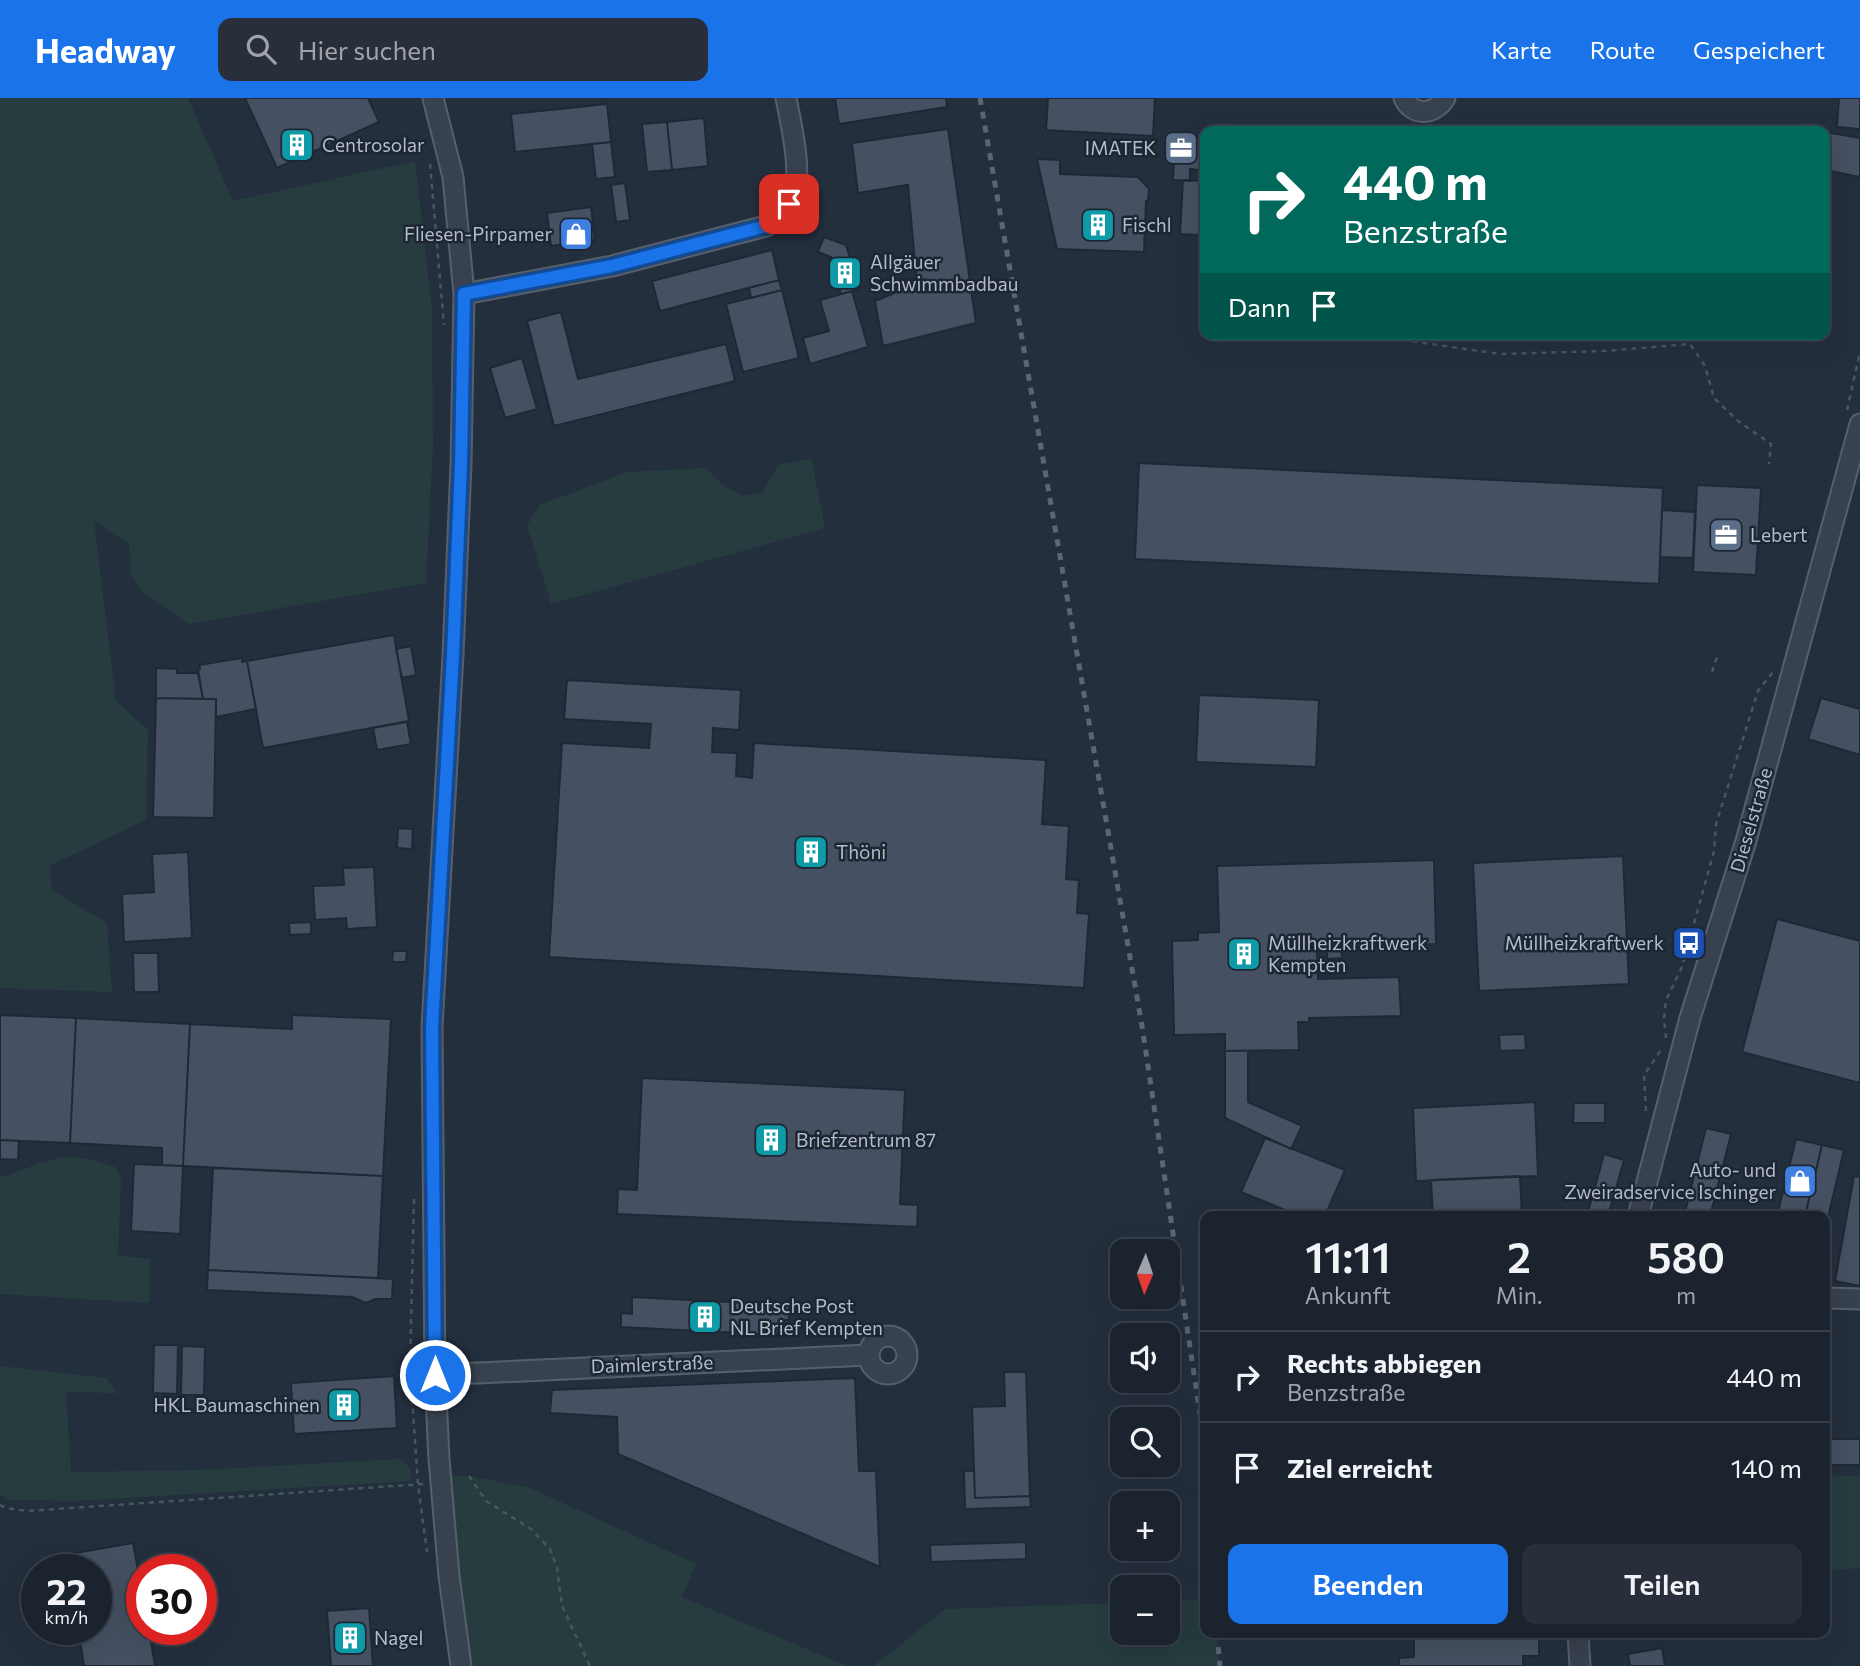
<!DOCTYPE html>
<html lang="de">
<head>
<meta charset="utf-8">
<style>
	:root { --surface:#1b232e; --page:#282f3a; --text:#f1f3f6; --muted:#a0a4aa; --line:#39404a; --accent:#1a73e8 }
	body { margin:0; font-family:Commissioner,sans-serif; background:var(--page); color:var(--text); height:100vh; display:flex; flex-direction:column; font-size:26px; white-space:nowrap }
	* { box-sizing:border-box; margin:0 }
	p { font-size:23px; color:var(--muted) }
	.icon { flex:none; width:38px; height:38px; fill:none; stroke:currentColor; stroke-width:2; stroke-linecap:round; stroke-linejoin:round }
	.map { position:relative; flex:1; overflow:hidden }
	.details { position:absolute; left:1200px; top:1113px; width:630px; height:427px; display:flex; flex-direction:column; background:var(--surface); border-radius:14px; box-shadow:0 7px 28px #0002,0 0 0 2px var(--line) }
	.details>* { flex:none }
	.hud { position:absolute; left:1200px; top:28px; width:630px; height:214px; border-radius:14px; box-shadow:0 7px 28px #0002,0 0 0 2px var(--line); background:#00695c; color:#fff; overflow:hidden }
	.needle { width:46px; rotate:182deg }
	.buttons { position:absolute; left:1110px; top:1141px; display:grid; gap:14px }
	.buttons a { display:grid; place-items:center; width:70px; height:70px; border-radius:14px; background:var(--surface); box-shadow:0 7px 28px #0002,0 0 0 2px var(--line); font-size:35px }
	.speed { position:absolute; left:21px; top:1456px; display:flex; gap:14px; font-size:35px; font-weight:700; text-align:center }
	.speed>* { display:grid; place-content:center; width:91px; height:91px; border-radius:50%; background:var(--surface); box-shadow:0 7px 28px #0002,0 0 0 2px var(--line); line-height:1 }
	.speed small { font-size:18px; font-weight:400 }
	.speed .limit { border:10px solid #d22; background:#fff; color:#111 }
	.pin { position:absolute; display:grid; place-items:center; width:60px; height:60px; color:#fff; margin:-30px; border-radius:14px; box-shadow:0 4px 10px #0006 }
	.me { position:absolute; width:77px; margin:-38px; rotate:0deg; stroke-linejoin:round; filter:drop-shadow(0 0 5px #0008) }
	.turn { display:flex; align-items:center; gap:24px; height:147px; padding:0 28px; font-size:32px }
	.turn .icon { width:91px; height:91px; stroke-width:2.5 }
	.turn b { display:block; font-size:49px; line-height:60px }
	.then { display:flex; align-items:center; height:66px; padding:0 28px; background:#0003; gap:14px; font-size:26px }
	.eta { display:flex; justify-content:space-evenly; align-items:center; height:119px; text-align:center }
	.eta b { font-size:42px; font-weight:600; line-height:49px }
	.primary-button { display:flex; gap:14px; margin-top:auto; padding:14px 28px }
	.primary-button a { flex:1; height:80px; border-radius:14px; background:var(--accent); color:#fff; font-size:28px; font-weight:600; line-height:80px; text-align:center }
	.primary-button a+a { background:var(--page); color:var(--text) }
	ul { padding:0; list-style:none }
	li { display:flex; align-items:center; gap:21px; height:91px; padding:0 28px; border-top:2px solid var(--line) }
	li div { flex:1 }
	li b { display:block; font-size:26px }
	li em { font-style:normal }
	header { display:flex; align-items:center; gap:42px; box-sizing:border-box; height:98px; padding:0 35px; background:var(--accent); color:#fff }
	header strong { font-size:33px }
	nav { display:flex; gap:38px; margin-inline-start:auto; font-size:24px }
	.search { width:490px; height:63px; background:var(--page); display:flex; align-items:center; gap:18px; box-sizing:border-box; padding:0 24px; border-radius:14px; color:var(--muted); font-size:26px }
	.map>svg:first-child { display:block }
	.green { fill:#263c3f }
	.building { fill:#455162; stroke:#1f2835; stroke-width:2 }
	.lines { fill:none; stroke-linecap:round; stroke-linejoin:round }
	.street-casing { stroke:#565f6c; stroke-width:23 }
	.path { stroke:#44595c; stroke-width:2.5; stroke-dasharray:5 5; stroke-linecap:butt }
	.street { stroke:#38414e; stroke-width:19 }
	.rail { stroke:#5a6575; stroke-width:5; stroke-dasharray:7 7; stroke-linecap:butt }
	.route-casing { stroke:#114b97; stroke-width:18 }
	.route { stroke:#1a73e8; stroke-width:12 }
	.labels { text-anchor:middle; stroke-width:5; stroke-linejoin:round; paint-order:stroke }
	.poi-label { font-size:19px; fill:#b4bcc9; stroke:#1d2633; text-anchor:start }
	.street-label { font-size:19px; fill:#b4bcc9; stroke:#1d2633 }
</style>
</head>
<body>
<header>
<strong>Headway</strong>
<div class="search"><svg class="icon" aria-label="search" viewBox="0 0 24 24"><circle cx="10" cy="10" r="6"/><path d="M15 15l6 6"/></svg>Hier suchen</div>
<nav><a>Karte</a><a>Route</a><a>Gespeichert</a></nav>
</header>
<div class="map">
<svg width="1860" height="1568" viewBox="0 0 1860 1568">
	<rect width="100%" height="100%" fill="#242f3e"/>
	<path class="green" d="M0 0H188L233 103 415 63 432 212 433 345 426 485 189 526 141 493 131 476 129 446 94 423 116 603 148 632 146 722 49 768 52 792 107 825 112 894 0 890Z
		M811 360 825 430 551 506 527 427 540 407 627 374 706 370 723 387 742 398 762 395 778 367Z
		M65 1059 89 1061 115 1069 121 1081 118 1157 150 1161 149 1205 0 1196V1078H7L40 1065Z
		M0 1268 106 1280 117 1295 66 1294 71 1374 202 1372 400 1361 411 1371V1383L75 1403 10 1402 0 1396Z
		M1825 1377 1860 1378V1470L1825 1473Z
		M469 1378 528 1389 696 1466 682 1499 847 1568H461L440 1379Z
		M1206 1502V1535H1218L1220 1568H874L945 1511 1122 1505V1535H1167V1503Z"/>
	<path class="building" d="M245 0H368L379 24 277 70Z
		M835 0H946L947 9 839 26Z
		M1048 0H1155L1153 38 1046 32Z
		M1839 0H1860V31L1837 29Z
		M607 6 611 44 515 54 511 16Z
		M704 20 708 68 672 72 667 24Z
		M667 24 672 72 647 74 642 26Z
		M1601 27 1662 29V33H1601Z
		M948 31 976 225 883 248 875 203 917 186 908 87 858 95 852 45Z
		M1825 34 1860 40V79L1825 72Z
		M1175 40 1205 41 1203 66 1198 72 1190 71V83L1173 82Z
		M611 44 615 79 596 81 592 46Z
		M1037 61 1060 62V76L1138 79 1149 91 1148 103H1146L1144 154 1057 151Z
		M1183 82 1202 83 1199 137 1180 136Z
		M625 85 630 122 616 124 611 87Z
		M591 109 595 142 551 148 547 115Z
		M824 139 846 147 859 191 841 196 831 159 818 154Z
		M772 152 779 182 660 213 652 183Z
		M779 182 782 192 751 200 749 190Z
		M782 192 799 260 743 274 726 206Z
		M852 193 868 249 810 266 803 240 829 233 820 202Z
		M561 214 578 281 726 246 735 283 554 328 527 223Z
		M522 260 537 311 505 320 490 270Z
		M1139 365 1663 390 1659 486 1135 461Z
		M1697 387 1761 390 1756 477 1693 474Z
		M1662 412 1695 414 1693 460 1660 459Z
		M394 537 409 623 263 650 247 563Z
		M411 548 416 577 402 580 396 551Z
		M242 560V564L247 563 256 611 216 619V601H203L198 572 200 571 199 567Z
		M156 570 177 571V575H198L203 601 156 600Z
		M567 582 741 592 739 632 713 630 712 654 737 655 736 678 752 680 754 645 1046 662 1042 726 1069 728 1066 781 1079 782 1077 815 1089 816 1084 890 549 859 562 645 649 650 651 626 564 621Z
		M1199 597 1319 602 1316 669 1196 664Z
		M156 600 216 601 214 720 153 719Z
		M1821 600 1860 611V657L1808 641Z
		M407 624 411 646 377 652 373 630Z
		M398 730 413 731 412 751 397 750Z
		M188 754 192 840 124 844 122 796 154 794 152 756Z
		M1623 758 1629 886 1479 893 1473 765Z
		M1434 762 1436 846 1341 848 1342 860 1327 861V851H1317L1318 881 1399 879 1401 918 1309 920V924H1298L1299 952 1225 953V936L1174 937 1172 843 1198 842V835L1219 834 1217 768Z
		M374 769 377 829 347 831 346 820 315 822 313 788 344 787 343 770Z
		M1777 821 1860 843V985L1742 954Z
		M311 824V836L290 837 289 825Z
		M393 853H407L406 864H392Z
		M133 855H158L159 894H134Z
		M0 917 76 920 70 1045 0 1042Z
		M292 917 391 921 383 1078 183 1068 190 926 292 931Z
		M76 920 190 926 183 1068 162 1067V1050L70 1045Z
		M1525 936 1526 952 1500 953 1499 937Z
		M1225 953H1248V1004L1302 1028 1291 1051 1225 1020Z
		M642 980 905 992 900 1106 918 1107 917 1129 617 1116 618 1091 637 1092Z
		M1535 1004 1538 1078 1416 1083 1413 1010Z
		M1574 1005H1605V1025H1573Z
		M1706 1030 1731 1036 1712 1111 1723 1114 1721 1118H1684Z
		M1265 1040 1345 1072 1325 1118H1300L1241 1094Z
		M1796 1041 1822 1047 1805 1118H1777Z
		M0 1042 19 1043 18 1062 0 1061Z
		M1822 1047 1844 1052 1825 1132V1118H1805Z
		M1604 1056 1624 1062 1608 1118H1587Z
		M134 1066 183 1068 180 1136 131 1133Z
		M213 1070 383 1078 378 1180 208 1172Z
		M1520 1078 1522 1118H1433L1431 1082Z
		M1854 1078 1860 1079V1188L1835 1183Z
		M208 1172 393 1181 392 1201H375L366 1205 352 1199 207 1192Z
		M632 1199 790 1207 789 1222H779L778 1237 621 1229V1215L632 1216Z
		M154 1247H178L177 1296 153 1295Z
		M182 1248 205 1249 204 1297H181Z
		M1004 1274H1026L1030 1398 975 1400 972 1309 1005 1308Z
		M394 1278 397 1330 294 1336 291 1285Z
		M855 1280 859 1373H876L880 1469 618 1356 617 1319 550 1315 552 1292Z
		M1831 1341H1860V1367H1830Z
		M964 1373H974L975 1400 1030 1398 1031 1409 965 1411Z
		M1026 1444V1461L931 1464 930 1447Z
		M133 1445 142 1494V1531H149L155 1568H84L78 1531H96V1472H67L64 1457Z
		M369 1510 373 1568H331L327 1513Z
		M1414 1535H1539V1558H1523V1568H1399V1560L1414 1559Z
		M1662 1550 1665 1568H1630L1628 1556Z"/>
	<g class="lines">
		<g class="street-casing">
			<path id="street" d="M433 0 453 79 464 196 461 366 453 557 432 929 435 1277 439 1361 449 1478 461 1568
				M1404 0C1413 19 1435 17 1445 0
				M464 196 612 168 766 128C775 122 784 115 790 105 805 81 791 27 786 0
				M1638 1118 1690 920 1746 743 1860 326
				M1825 1200 1860 1201
				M869 1257a19 19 0 1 1 38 0a19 19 0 1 1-38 0Z
				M435 1277 868 1257
				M1578 1535 1580 1568"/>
		</g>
		<path class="path" d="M430 66 444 227
			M1363 236 1500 256 1604 253 1690 246 1705 268 1714 300 1738 323 1771 346 1769 366
			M1847 312 1860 254
			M1712 574 1718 556
			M1666 940 1664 920 1666 902 1682 869 1714 753 1716 726 1758 593 1773 574
			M1646 1013 1644 977 1661 952
			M414 1101 410 1268 418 1387 427 1454
			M469 1378 486 1403 531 1431 550 1451 557 1470 562 1508 590 1568
			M0 1407 6 1410 27 1413 423 1386"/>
		<use href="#street" class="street"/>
		<path class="rail" d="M980 0 1142 928 1206 1356
			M1217 1535 1220 1568"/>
	</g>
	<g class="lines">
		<g class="route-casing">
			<path id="route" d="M435 1277 432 929 453 557 461 366 464 196 612 168 766 128 776 121 789 106"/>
		</g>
		<use href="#route" class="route"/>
	</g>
	<defs>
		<g id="building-square" transform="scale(1.75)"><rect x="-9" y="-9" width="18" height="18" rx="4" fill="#0f9aa8" stroke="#1d2633"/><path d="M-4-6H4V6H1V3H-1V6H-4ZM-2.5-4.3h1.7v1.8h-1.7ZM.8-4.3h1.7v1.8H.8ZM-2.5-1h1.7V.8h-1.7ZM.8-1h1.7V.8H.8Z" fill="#fff"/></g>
		<g id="office-square" transform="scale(1.75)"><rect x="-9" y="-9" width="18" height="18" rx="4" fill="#5c6f8a" stroke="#1d2633"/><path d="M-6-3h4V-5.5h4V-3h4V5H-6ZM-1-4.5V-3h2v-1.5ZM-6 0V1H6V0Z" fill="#fff"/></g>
		<g id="shop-square" transform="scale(1.75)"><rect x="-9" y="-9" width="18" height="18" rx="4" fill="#3f7fe0" stroke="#1d2633"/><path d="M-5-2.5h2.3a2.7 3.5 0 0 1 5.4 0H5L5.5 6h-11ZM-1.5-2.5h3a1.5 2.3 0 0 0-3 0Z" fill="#fff"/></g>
		<g id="bus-square" transform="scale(1.75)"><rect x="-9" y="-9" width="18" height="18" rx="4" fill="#1a4fb4" stroke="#1d2633"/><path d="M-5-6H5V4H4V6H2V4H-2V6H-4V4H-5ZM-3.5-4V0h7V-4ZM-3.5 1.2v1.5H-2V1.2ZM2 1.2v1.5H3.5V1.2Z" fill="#fff"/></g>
	</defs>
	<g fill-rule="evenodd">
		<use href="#building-square" x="297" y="47"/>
		<use href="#office-square" x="1181" y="50"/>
		<use href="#building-square" x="1098" y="127"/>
		<use href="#shop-square" x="576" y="136"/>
		<use href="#building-square" x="845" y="175"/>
		<use href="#office-square" x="1726" y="437"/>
		<use href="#building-square" x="811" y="754"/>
		<use href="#bus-square" x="1689" y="845"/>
		<use href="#building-square" x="1244" y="856"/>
		<use href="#building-square" x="771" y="1042"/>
		<use href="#shop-square" x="1800" y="1083"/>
		<use href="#building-square" x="705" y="1219"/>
		<use href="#building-square" x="344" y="1307"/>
		<use href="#building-square" x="350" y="1540"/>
	</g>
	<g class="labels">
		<g class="poi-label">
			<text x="322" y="54">Centrosolar</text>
			<text x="1156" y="57" text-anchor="end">IMATEK</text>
			<text x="1122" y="134">Fischl</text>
			<text x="552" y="143" text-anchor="end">Fliesen-Pirpamer</text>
			<text x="870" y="171">Allgäuer<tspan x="870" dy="22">Schwimmbadbau</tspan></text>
			<text x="1750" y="444">Lebert</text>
			<text x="836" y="761">Thöni</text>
			<text x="1268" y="852">Müllheizkraftwerk<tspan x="1268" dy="22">Kempten</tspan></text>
			<text x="1664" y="852" text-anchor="end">Müllheizkraftwerk</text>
			<text x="796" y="1049">Briefzentrum 87</text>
			<text x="1776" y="1079" text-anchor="end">Auto- und<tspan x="1776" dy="22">Zweiradservice Ischinger</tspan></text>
			<text x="730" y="1215">Deutsche Post<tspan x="730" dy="22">NL Brief Kempten</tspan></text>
			<text x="320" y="1314" text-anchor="end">HKL Baumaschinen</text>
			<text x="374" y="1547">Nagel</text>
		</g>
		<g class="street-label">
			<text transform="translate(1751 722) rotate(-74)" y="7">Dieselstraße</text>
			<text transform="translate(652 1266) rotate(-2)" y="7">Daimlerstraße</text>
		</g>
	</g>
</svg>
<div class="buttons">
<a><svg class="needle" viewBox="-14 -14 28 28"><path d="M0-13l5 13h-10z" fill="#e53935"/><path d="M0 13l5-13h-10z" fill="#a0a4aa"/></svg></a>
<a><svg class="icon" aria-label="sound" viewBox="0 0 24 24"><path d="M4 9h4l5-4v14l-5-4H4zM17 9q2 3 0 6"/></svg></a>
<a><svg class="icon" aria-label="search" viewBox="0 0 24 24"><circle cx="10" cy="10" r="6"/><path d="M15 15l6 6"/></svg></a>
<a>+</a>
<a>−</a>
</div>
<div class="speed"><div>22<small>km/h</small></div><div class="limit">30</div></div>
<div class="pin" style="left:789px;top:106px;background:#d93025"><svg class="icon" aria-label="arrive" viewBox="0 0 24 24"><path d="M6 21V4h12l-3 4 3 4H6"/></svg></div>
<svg class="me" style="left:435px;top:1277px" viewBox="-20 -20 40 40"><circle r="17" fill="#1a73e8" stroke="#fff" stroke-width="3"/><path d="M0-11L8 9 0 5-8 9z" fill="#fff"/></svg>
<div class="hud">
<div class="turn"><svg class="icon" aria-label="right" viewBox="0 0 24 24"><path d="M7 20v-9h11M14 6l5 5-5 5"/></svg><div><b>440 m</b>Benzstraße</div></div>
<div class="then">Dann<svg class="icon" aria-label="arrive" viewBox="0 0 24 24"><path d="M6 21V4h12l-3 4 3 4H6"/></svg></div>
</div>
<section class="details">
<div class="eta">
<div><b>11:11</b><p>Ankunft</p></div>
<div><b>2</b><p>Min.</p></div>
<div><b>580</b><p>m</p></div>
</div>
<ul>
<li><svg class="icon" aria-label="right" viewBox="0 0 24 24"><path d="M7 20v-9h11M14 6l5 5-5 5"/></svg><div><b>Rechts abbiegen</b><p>Benzstraße</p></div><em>440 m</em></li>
<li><svg class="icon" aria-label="arrive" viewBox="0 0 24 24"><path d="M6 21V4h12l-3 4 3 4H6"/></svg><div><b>Ziel erreicht</b></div><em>140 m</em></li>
</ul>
<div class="primary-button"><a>Beenden</a><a>Teilen</a></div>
</section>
</div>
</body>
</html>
